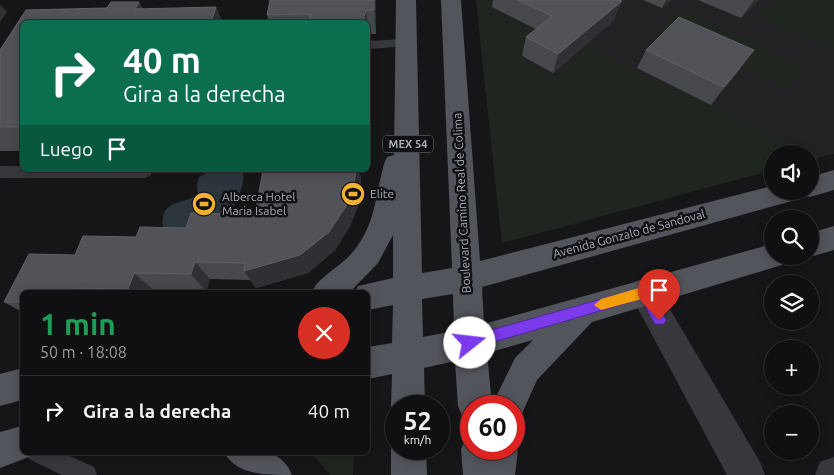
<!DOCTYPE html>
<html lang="es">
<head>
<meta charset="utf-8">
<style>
	:root { --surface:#101012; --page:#19191b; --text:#f1f3f6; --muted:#9c9d9f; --line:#303032 }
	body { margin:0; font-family:Ubuntu,sans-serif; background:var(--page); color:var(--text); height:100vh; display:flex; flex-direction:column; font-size:19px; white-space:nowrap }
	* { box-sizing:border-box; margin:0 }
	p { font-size:16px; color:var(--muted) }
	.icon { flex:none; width:28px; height:28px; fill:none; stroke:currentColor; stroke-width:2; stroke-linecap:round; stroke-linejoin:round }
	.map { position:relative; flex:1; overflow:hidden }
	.side { position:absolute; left:20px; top:290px; width:350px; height:165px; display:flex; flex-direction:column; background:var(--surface); border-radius:8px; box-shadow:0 2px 12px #0003,0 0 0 1px var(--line) }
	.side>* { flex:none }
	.top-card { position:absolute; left:20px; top:20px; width:350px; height:152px; border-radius:8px; box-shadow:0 2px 12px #0003,0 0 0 1px var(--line); background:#0b6e4f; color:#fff; overflow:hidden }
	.tools { position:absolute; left:764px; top:145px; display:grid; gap:10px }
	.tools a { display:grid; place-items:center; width:55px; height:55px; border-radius:50%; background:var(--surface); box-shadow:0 2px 12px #0003,0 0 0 1px var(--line); font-size:25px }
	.speed { position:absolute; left:385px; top:395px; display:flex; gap:10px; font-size:25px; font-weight:700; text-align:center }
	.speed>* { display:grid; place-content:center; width:65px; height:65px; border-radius:50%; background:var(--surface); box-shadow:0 2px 12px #0003,0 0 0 1px var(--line); line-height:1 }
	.speed small { font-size:12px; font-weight:400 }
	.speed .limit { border:8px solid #d22; background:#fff; color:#111 }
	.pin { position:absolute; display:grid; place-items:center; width:42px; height:42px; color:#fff; margin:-51px -21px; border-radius:50% 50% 50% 0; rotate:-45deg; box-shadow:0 0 5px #0007 }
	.pin .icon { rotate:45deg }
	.me { position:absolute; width:55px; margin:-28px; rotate:74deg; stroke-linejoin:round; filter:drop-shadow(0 0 4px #0008) }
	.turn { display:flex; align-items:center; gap:18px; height:105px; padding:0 20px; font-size:22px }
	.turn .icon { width:65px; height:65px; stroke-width:2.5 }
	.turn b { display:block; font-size:35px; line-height:42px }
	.then { display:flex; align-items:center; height:48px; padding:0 20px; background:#0003; gap:10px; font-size:19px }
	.round { display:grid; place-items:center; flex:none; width:52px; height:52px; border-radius:26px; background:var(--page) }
	.headline { display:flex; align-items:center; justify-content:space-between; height:85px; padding:0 20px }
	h1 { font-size:30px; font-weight:700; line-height:38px; color:#1e9e55 }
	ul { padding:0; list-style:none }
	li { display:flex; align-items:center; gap:15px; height:70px; padding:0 20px; border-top:1px solid var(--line) }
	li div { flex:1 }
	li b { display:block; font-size:19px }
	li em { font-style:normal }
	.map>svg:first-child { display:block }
	.built { fill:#222225 }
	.green { fill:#1e261f }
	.water { fill:#2c353c }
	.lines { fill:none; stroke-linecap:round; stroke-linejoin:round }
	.lane { fill:#37383d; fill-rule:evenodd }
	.street { fill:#37383d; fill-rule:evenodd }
	.primary { fill:#53555c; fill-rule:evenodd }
	.wall { fill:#47494d }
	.shaded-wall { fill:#2f3033 }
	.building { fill:#525359; stroke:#5f6168 }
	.route { fill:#7c3aed; stroke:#51269a }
	.slow { fill:#f59e0b }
	.labels { text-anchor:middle; stroke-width:5; stroke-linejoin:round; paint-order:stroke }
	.shield { fill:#111113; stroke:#7b7e86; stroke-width:1 }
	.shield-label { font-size:11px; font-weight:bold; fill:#a8adb8 }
	.poi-label { font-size:12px; fill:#a8adb8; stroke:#111113; text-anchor:start }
	.street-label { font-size:12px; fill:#a8adb8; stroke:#111113 }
</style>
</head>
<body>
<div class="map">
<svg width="834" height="475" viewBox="0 0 834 475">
	<rect width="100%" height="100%" fill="#161618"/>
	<path class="built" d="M476 0H834V154L810 160V154H772V170L502 243Z"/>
	<path class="green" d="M476 0H498L488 8 541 36 516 56 553 77 587 47 820 158 810 160V154H772V170L502 243Z
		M774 0H834V48L759 17Z
		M678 10 804 65 788 88 659 28Z
		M311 453H354L353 475H331Z"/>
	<path class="water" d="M212 170H243C247 193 224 229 198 232 188 233 174 230 163 229 159 197 184 206 198 194L197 185 199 177Z"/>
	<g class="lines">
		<path class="lane" d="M406 39 410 40 412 43 410 46 368 49V41Z
			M0 166H22V170H151L152 172 150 176 145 178H0Z
			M26 452H61L94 467 97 475H62L29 459Z"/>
		<path class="street" d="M644 278 654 282 760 462 765 475H727L629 292 634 282Z
			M834 457V475H815L820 462Z"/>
		<path class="primary" d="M396 0H416L422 273 452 268 441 0H461L480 261 772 186V191H810V177L834 170V190L810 197 803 195 801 198 792 201 482 287 484 324 772 244V256H786L782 265 592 322 537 380 520 418 514 420V406H471V421L463 418 458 406 455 361 424 368 425 406H396V418L391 406 392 374 368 379V347L392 343 393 305 368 310V292H355L358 286 393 278V235L378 263 350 292H312C319 276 339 268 351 254 375 228 375 197 384 164L387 157 394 155ZM453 294 454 331 423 337 422 299ZM533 340 515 358 492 405 487 353Z
			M834 226V250L810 257 808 256H810V233Z
			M22 368V400L0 406V374Z
			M22 426V452H35L34 455 0 468V432Z
			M471 435V449H514V440L518 449 515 475H463L461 449 467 437Z
			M396 438V449H426L427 475H391V449Z
			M224 452C252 452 279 444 292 475 264 475 236 475 224 452Z"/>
	</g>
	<path class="wall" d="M493 0H619L614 20 553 73 522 56 526 37 536 29 492 7Z
		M643 0H671L662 8Z
		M698 0H758L741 18Z
		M111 2H139L143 9 216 7 222 22H22V151H0V50L26 10 107 8Z
		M376 4V34H368V37V22H269L267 15Z
		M646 50 741 68 711 105 637 68Z
		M263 170H359L361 179 358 206 350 226 335 250 308 273 256 288 250 280 210 279 206 291 154 290 153 292H22V312L4 302 75 255 136 237 255 214Z"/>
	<path class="shaded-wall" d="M374 0H376V34L374 10Z
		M666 0H671L662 8Z
		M754 0H758L741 18Z
		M622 1 614 20 553 73 558 54Z
		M139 2 150 22 135 9Z
		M0 4 7 12 0 22Z
		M216 7 222 22H211Z
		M366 10 367 22H364V17Z
		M754 50 741 68 711 105 724 87Z
		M356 170H359L361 179 358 206 350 226 335 250 308 273 256 288 244 271Z
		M195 262 210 279 206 291 191 274Z
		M134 273 154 290 153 292H132L128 289Z
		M74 288 80 292H72Z"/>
	<path class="building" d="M270 0H374V10H366L364 17V22H309L310 14 267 15Z
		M518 0H619L622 1 558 54 526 37 552 16Z
		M111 2H139L135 9 216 7 211 22H22V127H0V50L26 10 107 8Z
		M679 17 754 50 724 87 646 50Z
		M263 170H356L354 185 346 206 329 232 300 255 244 271 245 263 195 262 191 274 134 273 128 289 74 288 72 292H22V302H4L29 254 75 255 83 236 136 237 140 227 186 228 191 213 255 214Z"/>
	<path class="route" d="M644 287 648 288 664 316 666 320 664 324H655L641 299 470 349 465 347 463 343 465 338 470 336Z"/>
	<path class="slow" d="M642 287 648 293 642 299 601 310 594 305 601 299Z"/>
	<defs>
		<g id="stadium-disc" transform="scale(1.25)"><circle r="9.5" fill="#f2b134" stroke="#111113"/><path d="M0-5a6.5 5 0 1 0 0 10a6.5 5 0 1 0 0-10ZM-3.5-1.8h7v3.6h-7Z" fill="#111"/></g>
	</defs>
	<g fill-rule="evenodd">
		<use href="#stadium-disc" x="353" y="194"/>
		<use href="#stadium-disc" x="204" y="204"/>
	</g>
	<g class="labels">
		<rect class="shield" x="383" y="135.5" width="50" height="17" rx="4"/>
		<g class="shield-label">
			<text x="408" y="148">MEX 54</text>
		</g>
		<g class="poi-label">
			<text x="370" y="198">Elite</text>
			<text x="222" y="201">Alberca Hotel<tspan x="222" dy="14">Maria Isabel</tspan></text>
		</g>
		<g class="street-label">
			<text transform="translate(462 203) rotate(-93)" y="4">Boulevard Camino Real de Colima</text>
			<text transform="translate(629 234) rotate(-15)" y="4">Avenida Gonzalo de Sandoval</text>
		</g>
	</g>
</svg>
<div class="tools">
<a><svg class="icon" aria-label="sound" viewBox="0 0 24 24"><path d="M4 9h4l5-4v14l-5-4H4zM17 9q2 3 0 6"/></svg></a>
<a><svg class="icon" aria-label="search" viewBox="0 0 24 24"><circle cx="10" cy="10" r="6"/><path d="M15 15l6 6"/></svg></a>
<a><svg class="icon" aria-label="layers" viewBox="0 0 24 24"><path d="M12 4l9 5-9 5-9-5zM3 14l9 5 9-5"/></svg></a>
<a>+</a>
<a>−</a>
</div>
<div class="speed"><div>52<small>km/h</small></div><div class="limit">60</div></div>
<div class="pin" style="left:659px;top:320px;background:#d93025"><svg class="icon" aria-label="arrive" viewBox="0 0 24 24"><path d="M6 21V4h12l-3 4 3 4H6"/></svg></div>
<svg class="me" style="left:470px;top:343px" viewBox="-20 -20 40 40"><circle r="19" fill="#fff"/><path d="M0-13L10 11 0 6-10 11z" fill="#7c3aed"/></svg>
<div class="top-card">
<div class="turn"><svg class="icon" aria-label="right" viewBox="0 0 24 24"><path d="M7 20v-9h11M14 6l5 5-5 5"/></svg><div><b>40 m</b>Gira a la derecha</div></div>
<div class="then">Luego<svg class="icon" aria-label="arrive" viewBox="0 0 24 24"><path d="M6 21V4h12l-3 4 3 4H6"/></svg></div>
</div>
<section class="side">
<div class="headline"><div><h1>1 min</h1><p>50 m · 18:08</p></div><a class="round" style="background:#d93025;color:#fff"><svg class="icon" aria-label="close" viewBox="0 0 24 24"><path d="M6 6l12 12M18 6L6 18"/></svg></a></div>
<ul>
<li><svg class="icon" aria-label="right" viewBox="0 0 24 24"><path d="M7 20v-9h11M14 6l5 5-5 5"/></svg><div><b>Gira a la derecha</b></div><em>40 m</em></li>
</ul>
</section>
</div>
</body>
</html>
